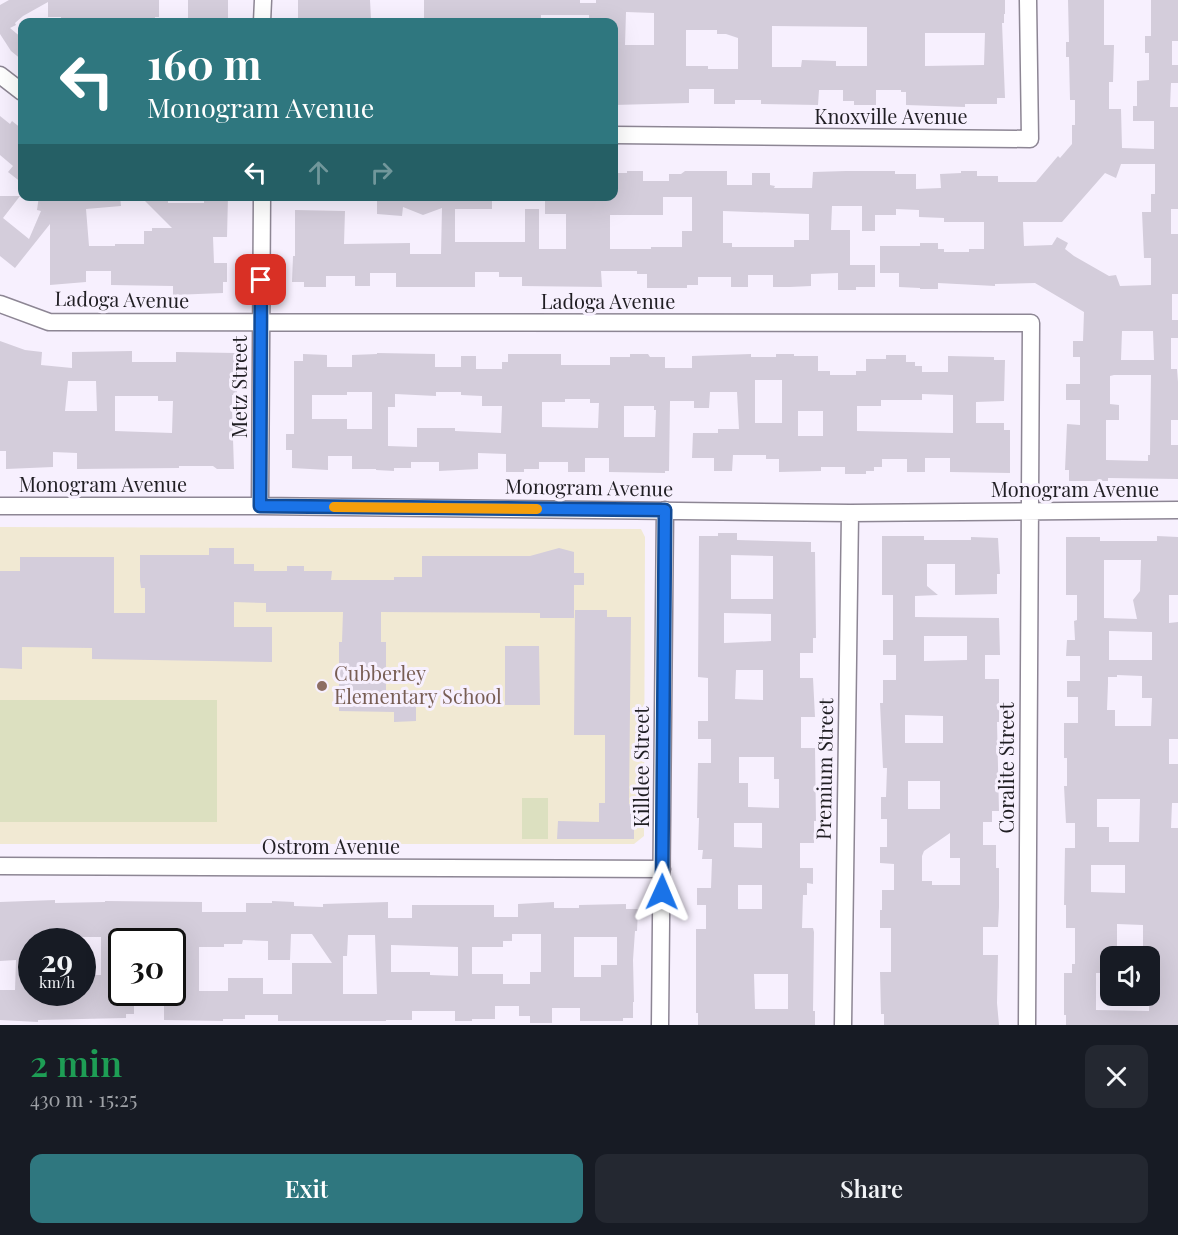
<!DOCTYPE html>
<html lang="en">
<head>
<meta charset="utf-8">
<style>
	:root { --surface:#171b24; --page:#242831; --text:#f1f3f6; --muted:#9ea1a6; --accent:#2f777f }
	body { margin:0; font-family:"Playfair Display",serif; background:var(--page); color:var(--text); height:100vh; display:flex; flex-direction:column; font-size:22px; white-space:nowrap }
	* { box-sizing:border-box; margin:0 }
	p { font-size:20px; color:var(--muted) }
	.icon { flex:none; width:33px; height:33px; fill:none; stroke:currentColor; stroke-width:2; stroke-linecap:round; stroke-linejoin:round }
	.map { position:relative; height:1025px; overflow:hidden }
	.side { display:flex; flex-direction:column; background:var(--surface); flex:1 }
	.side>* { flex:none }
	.hud { position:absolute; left:18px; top:18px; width:600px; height:183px; border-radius:12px; box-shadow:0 6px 24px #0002; background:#2f777f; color:#fff; overflow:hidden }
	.fabs { position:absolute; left:1100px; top:946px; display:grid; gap:12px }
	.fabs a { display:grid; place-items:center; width:60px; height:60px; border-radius:12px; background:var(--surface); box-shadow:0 6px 24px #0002; font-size:30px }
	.speed { position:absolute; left:18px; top:928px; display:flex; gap:12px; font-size:30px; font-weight:700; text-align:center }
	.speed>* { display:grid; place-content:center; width:78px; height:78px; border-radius:50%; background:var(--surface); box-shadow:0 6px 24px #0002; line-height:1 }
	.speed small { font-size:15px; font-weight:400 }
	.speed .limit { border:3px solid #111; border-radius:9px; background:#fff; color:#111 }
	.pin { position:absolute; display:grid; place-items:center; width:51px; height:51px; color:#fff; margin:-26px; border-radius:12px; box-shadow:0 3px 9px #0006 }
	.me { position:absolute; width:66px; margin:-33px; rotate:1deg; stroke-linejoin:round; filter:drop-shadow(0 0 4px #0008) }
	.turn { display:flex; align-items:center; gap:21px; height:126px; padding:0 30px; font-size:27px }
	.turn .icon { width:78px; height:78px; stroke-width:2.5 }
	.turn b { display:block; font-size:42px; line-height:51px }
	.lanes { display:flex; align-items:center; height:57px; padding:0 30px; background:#0003; justify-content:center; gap:30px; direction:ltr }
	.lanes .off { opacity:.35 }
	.round { display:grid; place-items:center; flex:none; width:63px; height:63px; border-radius:12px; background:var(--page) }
	.overview { display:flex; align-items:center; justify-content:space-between; height:102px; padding:0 30px }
	h1 { font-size:36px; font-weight:600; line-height:45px; color:#1e9e55 }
	.cta { display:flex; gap:12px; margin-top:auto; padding:12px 30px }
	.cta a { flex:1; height:69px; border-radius:12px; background:var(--accent); color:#fff; font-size:24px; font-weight:600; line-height:69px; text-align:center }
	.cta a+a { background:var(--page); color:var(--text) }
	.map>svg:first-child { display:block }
	.education { fill:#f1e9d3 }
	.green { fill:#dce0c0 }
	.building { fill:#d4cddb; fill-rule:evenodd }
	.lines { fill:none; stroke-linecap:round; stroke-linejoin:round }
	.minor-casing { stroke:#8d8694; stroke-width:19 }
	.minor { stroke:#fff; stroke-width:16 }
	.route-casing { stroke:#114b97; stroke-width:15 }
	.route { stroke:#1a73e8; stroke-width:10 }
	.slow { stroke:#f59e0b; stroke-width:10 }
	.education-dot { fill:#8d6e63; stroke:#f7f0fe; stroke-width:2 }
	.labels { text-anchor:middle; stroke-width:6; stroke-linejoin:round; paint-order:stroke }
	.street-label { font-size:20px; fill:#201e23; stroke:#f7f0fe }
	.education-label { font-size:20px; fill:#785e54; stroke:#f7f0fe; text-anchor:start }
</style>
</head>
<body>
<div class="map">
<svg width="1178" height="1025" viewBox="0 0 1178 1025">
	<rect width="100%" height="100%" fill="#f7f0fe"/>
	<path class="education" d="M0 527 641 529 645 537 644 836 634 844H0Z"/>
	<path class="green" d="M0 700H217V822H0Z
		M522 798H548V839H522Z"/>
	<path class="building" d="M9 0H159V17H155V22H61V17H48V2L23 16 15 23 16 25 10 28 22 38V60L11 51 0 34V5Z
		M188 0H228V22H188Z
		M298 0H370L371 19 328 20V22H298Z
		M424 0H580V3H596V0H1005V14H1004V23H1002L1005 98H997V104H965V107L906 105V92H901V90H876V105H854V101H843V90H819L818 105 761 104V100H735V104H714V89H689V103L614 105V22H589V15H541V22H437V19H424ZM626 12 654 13V45H625ZM772 26 867 27V66H836V61L802 60 801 67H772ZM686 30H717V34H726L738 38V69H708V66H686ZM925 33H985L984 65 925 66Z
		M1068 0H1104V45H1114L1113 82H1109V109H1121L1122 148 1154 149V121H1133V106H1137V81L1149 80V53H1145V36H1151V0H1178V41H1172V65H1178V83H1171L1170 107H1178V209H1171V234H1178V294H1172V320H1178V338H1171V369H1177L1178 382V420H1171V445H1178V479L1108 478V481H1069V470H1065L1067 424 1080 425V400H1066V384H1080V357H1073V341H1083L1084 312 1035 283 995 284V286L938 283V289H920V288L899 287V273H880V246H920V243H938V249H944V252H969V249H984V222H944V218L919 217V210L896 209V215H875V231H862V206H832L831 230H850V265H875V287H856V290H838V273L811 274V286L790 287H773V275H748V287H731V277H698V285H687V288H647V274H637V271H601L602 287 522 286V277H499V272H475V287H396V273H370V286H355V276H326V287H304V282H292L293 256H295V210L345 211 344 244 410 243V254H441L442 208 423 215 403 207 402 216 377 214V196H492V209H455V242H525V209H539V249H566V214H545V196H614V173H627V171H643V181H669V174H681L685 171H727V185H752V173H770V185L775 186 774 188H812L813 172 846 171H895V174H916V189L941 188 940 174 961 173V171H977V176H998V182H1036L1058 156 1060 158 1072 144V125H1075V100H1070L1069 57H1066V42H1069ZM1121 164H1155V194H1151V212H1142L1144 258H1151V285L1120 286 1116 275 1109 276 1074 256 1065 249 1068 243 1057 237 1052 245 1024 246 1023 222H1062L1105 173 1116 178ZM663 197H692V231H682V247H651V249H610V215H663ZM723 211 809 214V240H794V247H732V243H723ZM1122 331H1153L1154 360H1121ZM1114 375H1151L1150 455H1148V461L1106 460V420H1119V405L1110 404V376Z
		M0 116 10 124 12 121 22 129V183L8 172 13 166 0 155Z
		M0 196H20L3 218 29 239 41 211 37 210 39 196H120L121 206 86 209 89 246H115V244H144V231H152V228H172L140 196H168V203H204V196H228L227 237H213L214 263H227V282H223V293L173 295V286L111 285V271H86V282L50 285V224L15 268 0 256Z
		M0 341 25 350 42 352 41 365 72 368V352L132 351V362H176V352L235 353 237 395H232V409L234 469H217L213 466H179V468L77 469V453L53 452V467L6 469V451H0ZM68 381H96L97 411H65ZM115 396H158V401H173L172 433 115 431Z
		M377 353 435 354V367H461V356H476V369H502V362H508V354H561V365H610V357H630V354H648L650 357H665V368H692V356L751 354V357H776V354H794V356H818V371H830V375H856V371H866V359H886V355H906V362H915V366H922V372H948V356L994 357V360H1005L1004 401 976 402V423H1004V430H1010V473L950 472V458H925V472H907V459H882V467H874V471H866V474H845V467H821V471L779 472V459H766V455H733L732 471H714V458H692L693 433H718V429H739L737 392H710L709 408H694V401H670L669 471H665V473L609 472V458H585V472H568V462H539V469H524V472H506V454L478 453V469L439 471V462H411V468H394V471L376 470V469H352V456H328V470L292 468V450H286V434H294V361H303V354L327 355V367H352V355L377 354ZM755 380H782V423H755ZM347 392H372V429H347V419H312V395H347ZM436 392H461V395L482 396V406H502L501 433 455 431V428H417V447L388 446V407H395V394L436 396ZM922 394 953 395V433L857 431V406H881V400H922ZM565 399H590V403H599L598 428 542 427V402H565ZM624 406H654V410H656L655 437H624ZM798 411H823V436H798Z
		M718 533H737V540L811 542V552H815L816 638H813V653H800V678H813L815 717H801V748H815L816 821H814V843H800V868H813V884L807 883V895H803L802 928H813L814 932 813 1011H815V1025H698V1013H696V929H706V905H697V888H711L712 859H702L703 850H698L699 818H697L698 763H711V739H698V721H708V678L698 677 699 536H718ZM731 555 773 556V599H731ZM724 613 771 614V641L724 643ZM736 670H763V700L735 699ZM739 757H774V779H779V808L748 807V783H739ZM734 823H762V848L734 847ZM738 885H762V909H738ZM754 974H788V1009H755Z
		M882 536H924V540H971V537L998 538 1000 574H997V594L955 595V564H927V586L938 595 915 596V617L999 618 1000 655H985V679H999V722H997L999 811H992V822H983V845H996V868H999V907L998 927H983V955H998L997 1003 999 1025H884V1014H881L880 972H891V928H880V910H882V890H894V864L880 863V847H887V819H881V797H886L887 768H883L880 703H883V680H896V655H883V640H893V595H882ZM924 636H967V660L924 661ZM905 715 943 716V743H905ZM908 781H940V809H908ZM950 833V858H960V885H932V881H922V856L924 851Z
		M1157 536 1178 537V595H1169V623L1178 622V739H1169V764H1178V803H1172L1171 828H1178V1025H1066V1015H1064V973H1072V964H1075V928H1066V905H1064L1065 848H1075V823H1066L1064 786H1067V758H1064V723H1078V697H1067V681H1080V656H1066L1067 640H1075L1074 621 1077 620V595H1066V537H1100V541H1157ZM1104 560H1141L1140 591 1133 600 1137 619 1104 618ZM1109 631 1152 632V660H1109ZM1117 675 1142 676V698H1152L1151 726H1115V710H1107L1108 683V677H1117ZM1097 799H1140L1139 842H1109V827H1097ZM1091 865H1125V893L1091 892ZM1117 924 1143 925V957H1149V1011L1096 1010V973H1107V957H1117Z
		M209 548H234V564H254V571H287V566H304V571H332L331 580H394V577H422V556H530L559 548 574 552V573H584V585H574V618H540V613L381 612V642H386V693L416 692V721L394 722V712L339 711V642H342L343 612H266V603L234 602V627H272V662L92 659V648L22 647V669L0 668V571H20V557H114V613H145V588H141L140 581V555H209Z
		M575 610H607V617H631L629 804H634V839H557L558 821 599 822V803H605V735H574Z
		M505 646H539L540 705H505Z
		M55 900V903L105 902V901L202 902V912H246V903H272V901L294 902V906L323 907V904L388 902V918H412V905H494V917H518V904L554 902V908H579V905L626 904V909H638L637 931H635L633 960 634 1002H633V1018H623V1021H580V1008H552V1023H530V1016H519V1006H495V1019H472V1021H455V1011H412V1020H386V1021H278V1015H245V1019H223V1021L164 1020V1006L134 1002V1014H126V1018L38 1020V1022L0 1020V990H15L16 960 0 961V902ZM291 934H312L332 963H292V994H263V978H228V991H199V947H224V944H242L243 940 268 941V960H290ZM512 934H541V972H530V984H503V974H472V947H503V941H512ZM348 935H375L377 994H343V956H347ZM76 937H101V975H82V993H32V942H76ZM574 937H617V965H601V977H574ZM115 942H184V979H172V993H122V982H116L115 979ZM391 945 458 947V976L430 975V972H391Z"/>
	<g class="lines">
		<g class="minor-casing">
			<path id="minor" d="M262 22 263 0
				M0 75 22 92
				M614 135 1030 139 1028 0
				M0 304 49 322 1031 323 1027 1025
				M0 506H260L850 513 1178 510
				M260 506 262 196
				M0 866 662 869
				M660 1025 665 510
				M843 1025 850 513"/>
		</g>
		<use href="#minor" class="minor"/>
	</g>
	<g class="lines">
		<g class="route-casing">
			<path id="route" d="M261 280 260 506 665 510 662 892"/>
		</g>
		<use href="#route" class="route"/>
		<path class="slow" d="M334 507 537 509"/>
	</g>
	<circle class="education-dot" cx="322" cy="686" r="6"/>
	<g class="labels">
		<g class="street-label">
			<text x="891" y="124">Knoxville Avenue</text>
			<text transform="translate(122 300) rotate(1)" y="7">Ladoga Avenue</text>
			<text x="608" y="309">Ladoga Avenue</text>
			<text transform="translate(240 387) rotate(-90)" y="7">Metz Street</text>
			<text x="103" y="492">Monogram Avenue</text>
			<text transform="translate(589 488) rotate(1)" y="7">Monogram Avenue</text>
			<text x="1075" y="497">Monogram Avenue</text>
			<text transform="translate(642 767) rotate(-90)" y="7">Killdee Street</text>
			<text transform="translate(1007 768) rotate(-90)" y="7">Coralite Street</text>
			<text transform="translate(825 769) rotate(-89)" y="7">Premium Street</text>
			<text x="331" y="854">Ostrom Avenue</text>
		</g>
		<g class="education-label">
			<text x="334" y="681">Cubberley<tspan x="334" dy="23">Elementary School</tspan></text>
		</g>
	</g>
</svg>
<div class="fabs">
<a><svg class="icon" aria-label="sound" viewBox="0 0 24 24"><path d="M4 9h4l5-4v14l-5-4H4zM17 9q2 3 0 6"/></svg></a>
</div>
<div class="speed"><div>29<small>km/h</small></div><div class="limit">30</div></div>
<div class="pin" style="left:261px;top:280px;background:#d93025"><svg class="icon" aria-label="arrive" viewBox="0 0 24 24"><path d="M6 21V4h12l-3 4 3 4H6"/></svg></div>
<svg class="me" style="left:662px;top:892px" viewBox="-20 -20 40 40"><path d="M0-17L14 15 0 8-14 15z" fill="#1a73e8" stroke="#fff" stroke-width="4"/></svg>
<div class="hud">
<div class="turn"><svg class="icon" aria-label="left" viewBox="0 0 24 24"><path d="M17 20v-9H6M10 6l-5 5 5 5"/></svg><div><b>160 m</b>Monogram Avenue</div></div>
<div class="lanes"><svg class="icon" aria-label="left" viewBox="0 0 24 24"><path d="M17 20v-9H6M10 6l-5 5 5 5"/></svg><svg class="icon off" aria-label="ahead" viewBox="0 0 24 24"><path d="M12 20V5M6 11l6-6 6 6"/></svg><svg class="icon off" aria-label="right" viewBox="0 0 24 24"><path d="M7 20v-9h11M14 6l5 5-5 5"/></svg></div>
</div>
</div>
<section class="side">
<div class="overview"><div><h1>2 min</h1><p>430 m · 15:25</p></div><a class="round"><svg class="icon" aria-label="close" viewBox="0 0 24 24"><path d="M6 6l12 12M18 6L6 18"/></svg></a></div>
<div class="cta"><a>Exit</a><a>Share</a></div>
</section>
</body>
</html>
